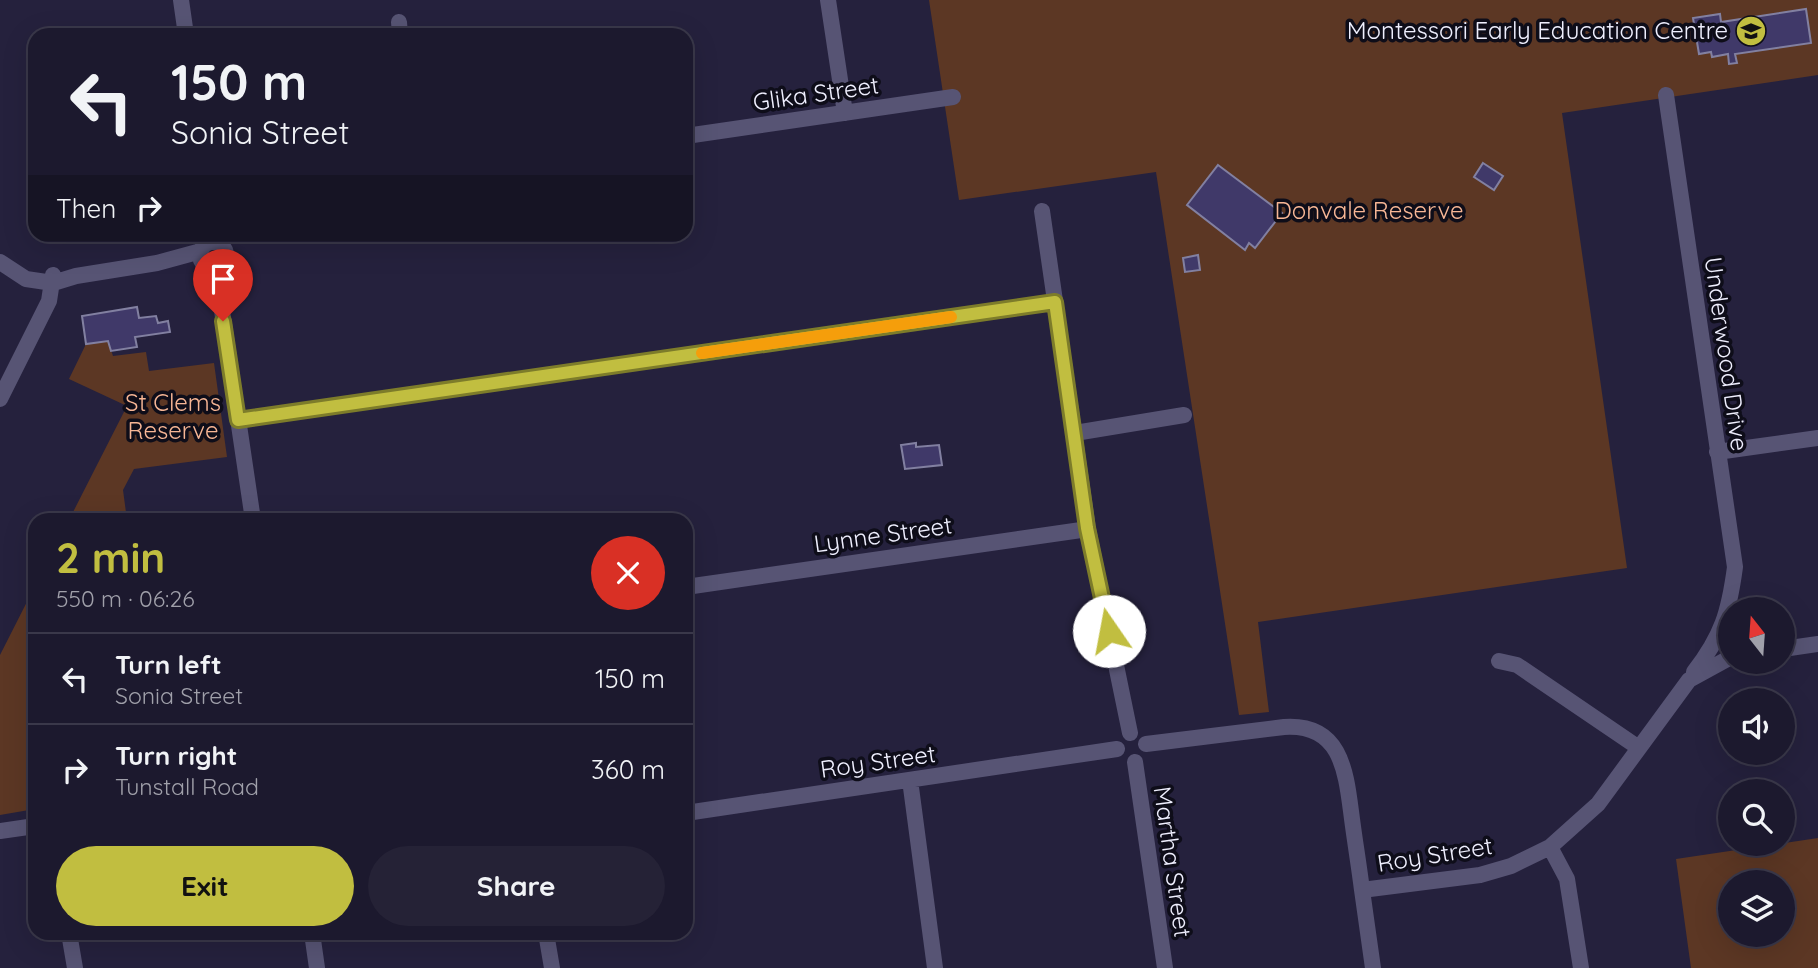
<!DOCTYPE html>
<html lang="en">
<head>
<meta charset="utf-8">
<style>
	:root { --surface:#1c192e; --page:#252236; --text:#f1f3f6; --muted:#a0a0aa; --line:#3a384a; --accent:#c1be40 }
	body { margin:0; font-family:Quicksand,sans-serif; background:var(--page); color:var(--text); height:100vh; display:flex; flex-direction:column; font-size:26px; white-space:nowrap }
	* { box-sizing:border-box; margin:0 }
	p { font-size:23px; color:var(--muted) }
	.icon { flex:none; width:38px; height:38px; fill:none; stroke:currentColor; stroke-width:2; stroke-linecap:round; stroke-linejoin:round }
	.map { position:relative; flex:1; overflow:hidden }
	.drawer { position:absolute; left:28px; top:513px; width:665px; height:427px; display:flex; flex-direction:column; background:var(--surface); border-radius:21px; box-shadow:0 7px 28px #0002,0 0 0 2px var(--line) }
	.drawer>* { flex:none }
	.hud { position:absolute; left:28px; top:28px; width:665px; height:214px; border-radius:21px; box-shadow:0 7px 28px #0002,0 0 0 2px var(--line); background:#1c192e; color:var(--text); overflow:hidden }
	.needle { width:46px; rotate:343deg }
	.tools { position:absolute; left:1718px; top:597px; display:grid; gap:14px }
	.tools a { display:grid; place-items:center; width:77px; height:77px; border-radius:50%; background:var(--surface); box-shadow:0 7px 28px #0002,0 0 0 2px var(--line); font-size:35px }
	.pin { position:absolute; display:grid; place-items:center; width:60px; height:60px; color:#fff; margin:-72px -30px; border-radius:50% 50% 50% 0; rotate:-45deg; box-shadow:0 0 7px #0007 }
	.pin .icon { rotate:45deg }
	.me { position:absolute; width:77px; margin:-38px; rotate:348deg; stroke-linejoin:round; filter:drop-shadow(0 0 5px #0008) }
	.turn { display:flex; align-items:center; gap:24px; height:147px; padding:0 28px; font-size:32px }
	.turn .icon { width:91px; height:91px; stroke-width:2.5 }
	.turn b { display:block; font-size:49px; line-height:60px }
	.then { display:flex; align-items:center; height:66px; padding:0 28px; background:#0003; gap:14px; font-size:26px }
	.round { display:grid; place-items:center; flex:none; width:74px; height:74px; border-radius:37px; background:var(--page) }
	.headline { display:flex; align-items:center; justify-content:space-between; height:119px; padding:0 28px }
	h1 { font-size:42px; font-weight:700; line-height:52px; color:var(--accent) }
	.cta { display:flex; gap:14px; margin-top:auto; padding:14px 28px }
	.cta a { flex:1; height:80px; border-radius:42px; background:var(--accent); color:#111; font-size:28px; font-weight:700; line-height:80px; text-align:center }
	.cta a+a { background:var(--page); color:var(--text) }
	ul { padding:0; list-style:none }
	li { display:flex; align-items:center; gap:21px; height:91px; padding:0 28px; border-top:2px solid var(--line) }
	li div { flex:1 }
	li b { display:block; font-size:26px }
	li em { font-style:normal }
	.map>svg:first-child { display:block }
	.green { fill:#5c3724; fill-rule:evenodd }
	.building { fill:#403969; stroke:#8280a1; stroke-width:2 }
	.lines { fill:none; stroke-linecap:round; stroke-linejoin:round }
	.minor { stroke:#575474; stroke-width:16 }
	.route-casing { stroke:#7d7c2a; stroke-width:18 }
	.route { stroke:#c1be40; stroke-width:12 }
	.slow { stroke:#f59e0b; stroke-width:12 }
	.labels { text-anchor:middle; stroke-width:7; stroke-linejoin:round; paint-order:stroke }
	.poi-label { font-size:24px; fill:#efeffe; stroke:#0e0d19; text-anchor:end }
	.street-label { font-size:24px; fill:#efeffe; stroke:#0e0d19 }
	.park-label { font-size:24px; fill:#f7b695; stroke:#0e0d19 }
</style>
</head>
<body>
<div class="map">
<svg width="1818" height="968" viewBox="0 0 1818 968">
	<rect width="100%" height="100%" fill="#25213d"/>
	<path class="green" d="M929 0H1818V75L1562 113 1627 568 1258 622 1269 712 1239 715 1156 172 959 200Z
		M108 341 113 356 146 352 149 371 214 363 227 457 134 469 123 490 127 520H69L127 406 69 379 86 344Z
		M35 586V809L0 815V655Z
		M1818 838V968H1691L1676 859ZM1731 882H1783V934H1731Z"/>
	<path class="building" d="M1806 9 1811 43 1735 54 1737 63 1729 64 1728 54 1712 57 1711 52 1699 54 1693 18 1720 14 1721 22Z
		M1483 163 1503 176 1494 190 1474 177Z
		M1218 165 1282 213 1255 248 1249 243 1245 250 1187 205Z
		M1198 255 1200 270 1185 272 1183 258Z
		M137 307 139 318 156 316 158 323 168 321 170 332 135 337 137 347 111 351 108 341 86 344 82 316Z
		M916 443V447L939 445 942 465 905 469 901 445Z"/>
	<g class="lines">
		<path class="minor" d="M181 0 186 35
			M828 0 845 113
			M399 22 400 35
			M1666 95 1735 567C1729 612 1722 636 1694 672
			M686 136 953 97
			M1042 211 1088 529 1130 733
			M200 255a13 13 0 1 1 26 0a13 13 0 1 1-26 0Z
			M0 262 26 279 53 283 76 276 157 263 201 251
			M208 267 220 297 253 520
			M0 399 49 301 53 275
			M238 420 1055 302
			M1075 433 1184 415
			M1717 452 1818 438
			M686 587 1088 529
			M1783 649 1818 644
			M1499 661 1517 665 1639 748
			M1146 744 1284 727C1343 723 1346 774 1352 819 1355 842 1359 866 1362 890L1480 875 1511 866 1550 847 1598 804 1689 680 1731 657
			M1135 762 1165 968
			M910 780 935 968
			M686 813 1117 749
			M0 831 35 826
			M1550 847 1567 879 1581 968
			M1362 890 1373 968
			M69 933 75 968
			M312 933 317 968
			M546 933 552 968"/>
	</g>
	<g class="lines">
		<g class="route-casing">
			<path id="route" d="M223 321 238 420 1055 302 1087 528 1109 631"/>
		</g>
		<use href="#route" class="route"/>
		<path class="slow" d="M702 353 951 317"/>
	</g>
	<defs>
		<g id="school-disc" transform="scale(1.575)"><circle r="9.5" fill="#c1be40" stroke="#0e0d19"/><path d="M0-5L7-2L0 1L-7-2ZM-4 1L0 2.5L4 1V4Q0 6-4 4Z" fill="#111"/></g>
	</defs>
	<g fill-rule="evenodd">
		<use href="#school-disc" x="1751" y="31"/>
	</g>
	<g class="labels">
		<g class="poi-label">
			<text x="1728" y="39">Montessori Early Education Centre</text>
		</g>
		<g class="street-label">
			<text transform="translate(816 94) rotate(-8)" y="8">Glika Street</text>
			<text transform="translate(1726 354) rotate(82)" y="8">Underwood Drive</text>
			<text transform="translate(883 535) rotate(-8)" y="8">Lynne Street</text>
			<text transform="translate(878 762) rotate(-8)" y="8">Roy Street</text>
			<text transform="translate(1435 855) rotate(-9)" y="8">Roy Street</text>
			<text transform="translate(1172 862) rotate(82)" y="8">Martha Street</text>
		</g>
		<g class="park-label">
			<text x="1369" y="219">Donvale Reserve</text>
			<text x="173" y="411">St Clems<tspan x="173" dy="28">Reserve</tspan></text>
		</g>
	</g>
</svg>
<div class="tools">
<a><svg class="needle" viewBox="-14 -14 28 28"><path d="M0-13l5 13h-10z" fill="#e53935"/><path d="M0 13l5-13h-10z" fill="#a0a0aa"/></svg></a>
<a><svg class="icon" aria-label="sound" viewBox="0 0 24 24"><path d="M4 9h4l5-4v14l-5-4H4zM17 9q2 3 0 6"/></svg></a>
<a><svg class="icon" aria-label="search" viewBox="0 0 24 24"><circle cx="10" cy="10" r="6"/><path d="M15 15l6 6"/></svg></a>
<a><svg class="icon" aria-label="layers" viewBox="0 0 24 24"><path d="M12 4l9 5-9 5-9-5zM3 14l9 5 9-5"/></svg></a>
</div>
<div class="pin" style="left:223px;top:321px;background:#d93025"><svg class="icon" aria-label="arrive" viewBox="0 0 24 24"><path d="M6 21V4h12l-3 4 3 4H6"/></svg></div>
<svg class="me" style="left:1109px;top:631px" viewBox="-20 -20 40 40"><circle r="19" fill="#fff"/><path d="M0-13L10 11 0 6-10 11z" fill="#c1be40"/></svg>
<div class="hud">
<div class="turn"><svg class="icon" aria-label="left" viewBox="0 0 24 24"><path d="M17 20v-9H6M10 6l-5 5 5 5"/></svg><div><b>150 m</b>Sonia Street</div></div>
<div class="then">Then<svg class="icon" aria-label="right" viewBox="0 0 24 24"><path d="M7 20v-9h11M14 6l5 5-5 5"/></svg></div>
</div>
<section class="drawer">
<div class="headline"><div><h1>2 min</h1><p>550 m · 06:26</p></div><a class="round" style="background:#d93025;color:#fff"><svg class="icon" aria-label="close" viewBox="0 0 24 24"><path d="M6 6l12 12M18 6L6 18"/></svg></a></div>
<ul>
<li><svg class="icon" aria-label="left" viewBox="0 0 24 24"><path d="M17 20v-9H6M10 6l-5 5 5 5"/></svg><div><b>Turn left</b><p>Sonia Street</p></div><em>150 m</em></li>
<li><svg class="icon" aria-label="right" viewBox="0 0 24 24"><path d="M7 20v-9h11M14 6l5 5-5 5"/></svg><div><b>Turn right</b><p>Tunstall Road</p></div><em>360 m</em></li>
</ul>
<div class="cta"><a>Exit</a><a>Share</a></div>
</section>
</div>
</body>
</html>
